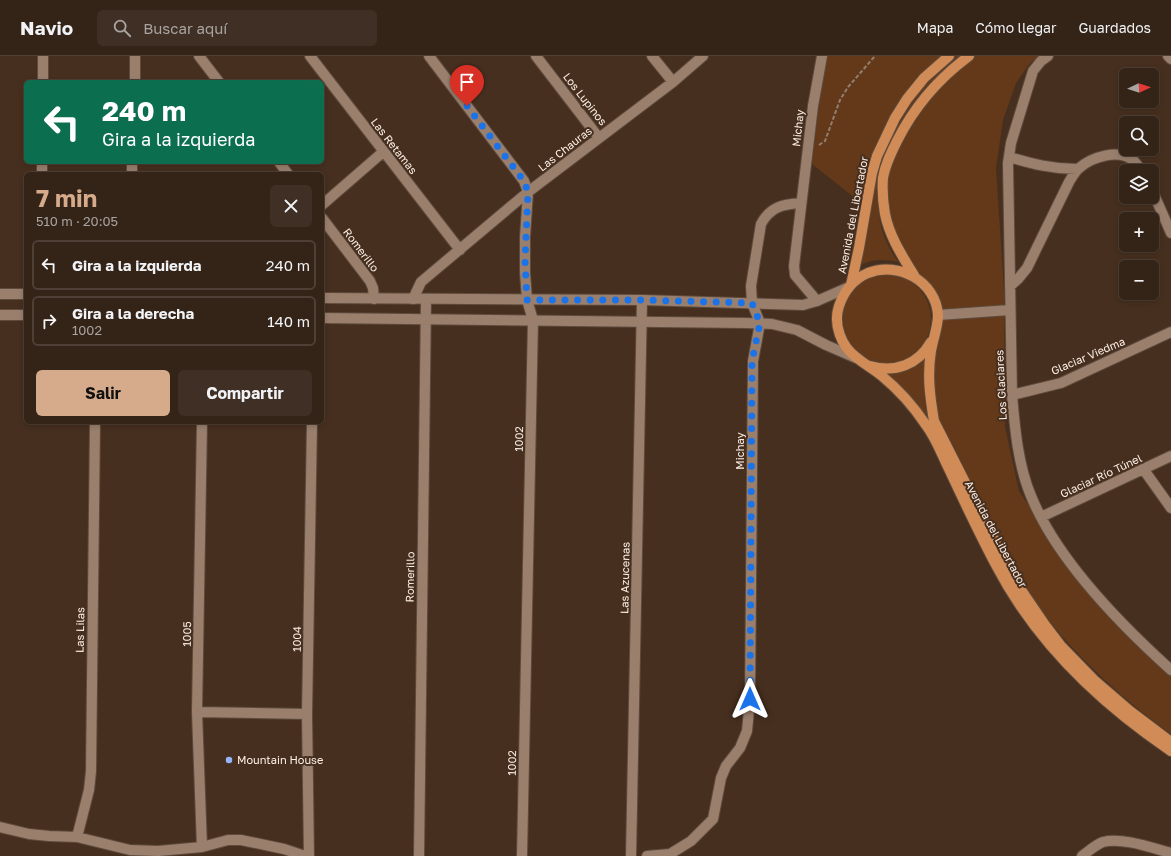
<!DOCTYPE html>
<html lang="es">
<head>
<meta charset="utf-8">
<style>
	:root { --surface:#342317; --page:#3f2f24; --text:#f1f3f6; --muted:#a9a4a1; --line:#4e4036; --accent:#d6ab8b }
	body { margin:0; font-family:"Golos Text",sans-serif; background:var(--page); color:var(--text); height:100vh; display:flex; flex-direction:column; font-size:15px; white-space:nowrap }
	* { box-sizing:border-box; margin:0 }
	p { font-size:13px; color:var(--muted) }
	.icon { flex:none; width:22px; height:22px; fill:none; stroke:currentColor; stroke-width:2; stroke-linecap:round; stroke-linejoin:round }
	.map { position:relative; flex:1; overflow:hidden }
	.sheet { position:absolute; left:24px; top:116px; width:300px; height:252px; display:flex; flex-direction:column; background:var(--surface); border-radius:6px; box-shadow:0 2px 6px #0003,0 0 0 1px var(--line) }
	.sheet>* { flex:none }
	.banner { position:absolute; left:24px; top:24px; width:300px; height:84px; border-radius:6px; box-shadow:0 2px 6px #0003,0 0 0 1px var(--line); background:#0b6e4f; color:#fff; overflow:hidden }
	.needle { width:26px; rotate:86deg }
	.controls { position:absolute; left:1119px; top:12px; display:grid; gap:8px }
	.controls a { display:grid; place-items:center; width:40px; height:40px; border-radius:6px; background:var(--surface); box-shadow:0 2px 6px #0003,0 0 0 1px var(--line); font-size:20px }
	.pin { position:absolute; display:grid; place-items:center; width:34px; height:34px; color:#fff; margin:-41px -17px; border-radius:50% 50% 50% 0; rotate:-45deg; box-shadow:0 0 4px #0007 }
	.pin .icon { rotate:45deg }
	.me { position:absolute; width:44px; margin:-22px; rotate:0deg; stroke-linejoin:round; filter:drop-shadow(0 0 3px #0008) }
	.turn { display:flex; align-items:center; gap:14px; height:84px; padding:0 12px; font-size:18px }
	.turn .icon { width:52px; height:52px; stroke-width:2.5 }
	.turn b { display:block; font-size:28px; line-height:34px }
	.round { display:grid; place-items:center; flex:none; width:42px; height:42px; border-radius:6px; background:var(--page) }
	.head { display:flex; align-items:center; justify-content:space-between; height:68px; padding:0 12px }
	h1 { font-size:24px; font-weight:700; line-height:30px; color:var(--accent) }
	.action { display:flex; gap:8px; margin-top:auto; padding:8px 12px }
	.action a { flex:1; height:46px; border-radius:6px; background:var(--accent); color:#111; font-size:16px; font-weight:700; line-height:46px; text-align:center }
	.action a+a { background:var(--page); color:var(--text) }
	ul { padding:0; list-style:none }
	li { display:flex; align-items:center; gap:12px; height:50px; margin:0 8px 6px; padding:0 4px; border:2px solid var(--line); border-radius:6px }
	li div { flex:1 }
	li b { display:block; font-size:15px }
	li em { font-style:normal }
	header { display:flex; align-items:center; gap:24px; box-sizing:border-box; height:56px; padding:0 20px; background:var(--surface); border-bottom:1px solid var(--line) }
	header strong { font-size:19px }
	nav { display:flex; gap:22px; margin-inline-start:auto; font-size:14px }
	.search { width:280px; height:36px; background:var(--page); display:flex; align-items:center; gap:10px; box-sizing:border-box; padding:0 14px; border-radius:6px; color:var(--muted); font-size:15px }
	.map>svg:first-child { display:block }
	.green { fill:#633919 }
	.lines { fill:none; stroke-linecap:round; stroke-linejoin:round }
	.minor-casing { stroke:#5e4b3c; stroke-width:12 }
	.tertiary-casing { stroke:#5e4b3c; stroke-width:12 }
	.primary-casing { stroke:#5e4b3c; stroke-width:12 }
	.path { stroke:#927e71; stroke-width:2; stroke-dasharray:4 2; stroke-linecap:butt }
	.minor { stroke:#9a7f6d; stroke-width:10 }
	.tertiary { stroke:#9a7f6d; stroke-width:10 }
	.primary { stroke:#d18b57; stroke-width:10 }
	.route { stroke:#1a73e8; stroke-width:7; stroke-dasharray:0 12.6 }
	.poi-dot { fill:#95b6fd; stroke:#462f1f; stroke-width:1.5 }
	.labels { text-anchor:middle; stroke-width:4; stroke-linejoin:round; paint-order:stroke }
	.street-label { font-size:11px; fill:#fdeee4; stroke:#462f1f }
	.poi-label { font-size:11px; fill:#fdeee4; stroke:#462f1f; text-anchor:start }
</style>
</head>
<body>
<header>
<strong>Navio</strong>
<div class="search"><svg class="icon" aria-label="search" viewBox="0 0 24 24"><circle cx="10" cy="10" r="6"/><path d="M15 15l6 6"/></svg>Buscar aquí</div>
<nav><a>Mapa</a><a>Cómo llegar</a><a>Guardados</a></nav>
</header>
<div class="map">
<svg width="1171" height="800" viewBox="0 0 1171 800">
	<rect width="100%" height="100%" fill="#462f1f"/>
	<path class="green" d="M825 0H1040L1030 7 1016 27 1003 64 996 112 1004 235 1005 371 1019 435 1062 500 1171 619V678C1131 649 1093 616 1060 578 1045 560 1032 540 1020 521L938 360 934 332 935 305 937 289 930 228 919 217 899 184 891 162 879 155C879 173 888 191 898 206 885 203 871 203 859 210L870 150 855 142 812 108Z
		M843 263a44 44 0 1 1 88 0a44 44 0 1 1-88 0Z
		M925 302 924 340 928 364 886 317Z"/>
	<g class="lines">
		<g class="minor-casing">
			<path id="minor" d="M199 0 219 26
				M310 0 460 194
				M429 0 524 125 528 136 525 181V217L527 244 533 264 522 800
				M536 0 599 82
				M652 0 673 26
				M1048 0 1041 5 1033 15 1011 87 1008 107 1012 339C1015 373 1018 409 1031 440 1057 504 1120 568 1171 614
				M1168 0 1171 3
				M43 26V0
				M135 26V0
				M1009 101C1033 108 1052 113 1077 113
				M279 106 288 118
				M42 118V106
				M132 118V106
				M1152 134 1171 177
				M322 149 383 96
				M322 162 370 225 373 232 374 243
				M1010 230 1018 223 1027 212 1069 126C1072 121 1075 116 1078 113 1091 101 1119 92 1134 105 1137 108 1139 112 1142 115
				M413 243 421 226 528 136 673 26 703 0
				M817 245 795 219 794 210 813 50 822 0
				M938 259 1010 254
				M1012 339 1061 327 1171 276
				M1144 414 1171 452
				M1041 461 1171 400
				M197 656 307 658
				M0 771 29 778 49 780 77 781 130 794 158 795 202 791 228 784H241L284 793 305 800
				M77 781 89 734 91 715 95 366
				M202 791 197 656 202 366
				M309 800 307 658 312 366
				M419 800 426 243
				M631 800 642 244
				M647 800 670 798 691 785 713 763 721 722 726 710 740 692 747 675 750 643 753 305 760 267 752 247 751 230 761 168C770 151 783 148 801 147
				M1082 800C1089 795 1095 789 1103 786 1122 781 1152 792 1171 797"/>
		</g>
		<g class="tertiary-casing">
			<path id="tertiary" d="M0 238H26
				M322 242 642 244 803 249 817 245 849 231
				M0 259H26
				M322 262 746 267 772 268 797 274 826 289 856 302"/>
		</g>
		<g class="primary-casing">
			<path id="primary" d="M915 221C903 201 890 182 885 158 883 146 882 134 883 122 885 109 891 97 897 85 914 51 938 23 969 0
				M851 229 859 192 872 117 877 100 895 62 907 43 924 22 949 0
				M870 310C895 317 918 309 931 286
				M1171 686 1130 655 1094 624 1061 590 1045 569 1015 525 934 365C930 341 927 319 931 295 933 283 938 271 938 259 936 225 898 205 868 217 854 223 844 235 839 250 833 268 841 290 856 301 864 308 874 313 882 320 899 334 914 351 926 369 936 382 942 399 949 413 964 445 979 477 996 509 1036 586 1100 647 1171 695"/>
		</g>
		<path class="path" d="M819 89 825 85 840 44 848 31 875 0"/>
		<use href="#minor" class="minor"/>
		<use href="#tertiary" class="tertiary"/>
		<use href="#primary" class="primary"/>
	</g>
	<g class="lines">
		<path class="route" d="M467 50 524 125 528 136 525 205 527 244H642L752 247 760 267 752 305 750 643"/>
	</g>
	<circle class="poi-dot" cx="229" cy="704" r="4"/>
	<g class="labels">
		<g class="street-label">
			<text transform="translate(585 43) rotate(52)" y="4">Los Lupinos</text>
			<text transform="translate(798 72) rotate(-84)" y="4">Michay</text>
			<text transform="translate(394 90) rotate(52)" y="4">Las Retamas</text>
			<text transform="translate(565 93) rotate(-38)" y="4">Las Chauras</text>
			<text transform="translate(853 159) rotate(-79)" y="4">Avenida del Libertador</text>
			<text transform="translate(361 194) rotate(53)" y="4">Romerillo</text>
			<text transform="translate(1088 300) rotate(-23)" y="4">Glaciar Viedma</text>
			<text transform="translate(1001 329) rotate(-93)" y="4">Los Glaciares</text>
			<text transform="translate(519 383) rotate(-89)" y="4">1002</text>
			<text transform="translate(740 395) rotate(-90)" y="4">Michay</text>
			<text transform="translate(1101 420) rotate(-25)" y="4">Glaciar Río Túnel</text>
			<text transform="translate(996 478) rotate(62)" y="4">Avenida del Libertador</text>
			<text transform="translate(410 521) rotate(-89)" y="4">Romerillo</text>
			<text transform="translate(625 522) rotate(-89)" y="4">Las Azucenas</text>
			<text transform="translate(80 574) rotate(-89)" y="4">Las Lilas</text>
			<text transform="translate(187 578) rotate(-89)" y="4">1005</text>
			<text transform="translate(297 583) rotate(-89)" y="4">1004</text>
			<text transform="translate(512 707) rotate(-89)" y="4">1002</text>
		</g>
		<g class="poi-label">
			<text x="237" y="708">Mountain House</text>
		</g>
	</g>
</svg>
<div class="controls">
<a><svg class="needle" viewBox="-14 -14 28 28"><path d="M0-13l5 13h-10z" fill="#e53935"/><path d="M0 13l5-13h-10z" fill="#a9a4a1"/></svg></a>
<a><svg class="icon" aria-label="search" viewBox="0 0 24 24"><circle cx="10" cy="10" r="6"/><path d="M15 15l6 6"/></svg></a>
<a><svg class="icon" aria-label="layers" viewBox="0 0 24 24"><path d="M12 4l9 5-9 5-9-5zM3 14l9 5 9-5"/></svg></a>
<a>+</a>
<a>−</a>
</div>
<div class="pin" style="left:467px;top:50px;background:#d93025"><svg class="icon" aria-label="arrive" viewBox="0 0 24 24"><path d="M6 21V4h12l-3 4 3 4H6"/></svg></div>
<svg class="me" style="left:750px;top:643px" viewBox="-20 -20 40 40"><path d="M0-17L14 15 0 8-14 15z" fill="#1a73e8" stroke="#fff" stroke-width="4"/></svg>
<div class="banner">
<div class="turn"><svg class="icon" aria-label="left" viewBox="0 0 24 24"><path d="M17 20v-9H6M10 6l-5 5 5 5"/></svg><div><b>240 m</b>Gira a la izquierda</div></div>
</div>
<section class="sheet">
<div class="head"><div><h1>7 min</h1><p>510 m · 20:05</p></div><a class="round"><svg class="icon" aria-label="close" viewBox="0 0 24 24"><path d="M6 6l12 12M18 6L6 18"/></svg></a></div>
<ul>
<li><svg class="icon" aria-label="left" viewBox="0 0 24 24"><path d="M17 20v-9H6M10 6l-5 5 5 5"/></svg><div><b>Gira a la izquierda</b></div><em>240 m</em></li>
<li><svg class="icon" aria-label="right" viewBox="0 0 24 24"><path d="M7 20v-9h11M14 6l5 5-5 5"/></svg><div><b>Gira a la derecha</b><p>1002</p></div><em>140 m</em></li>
</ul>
<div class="action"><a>Salir</a><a>Compartir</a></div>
</section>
</div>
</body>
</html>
